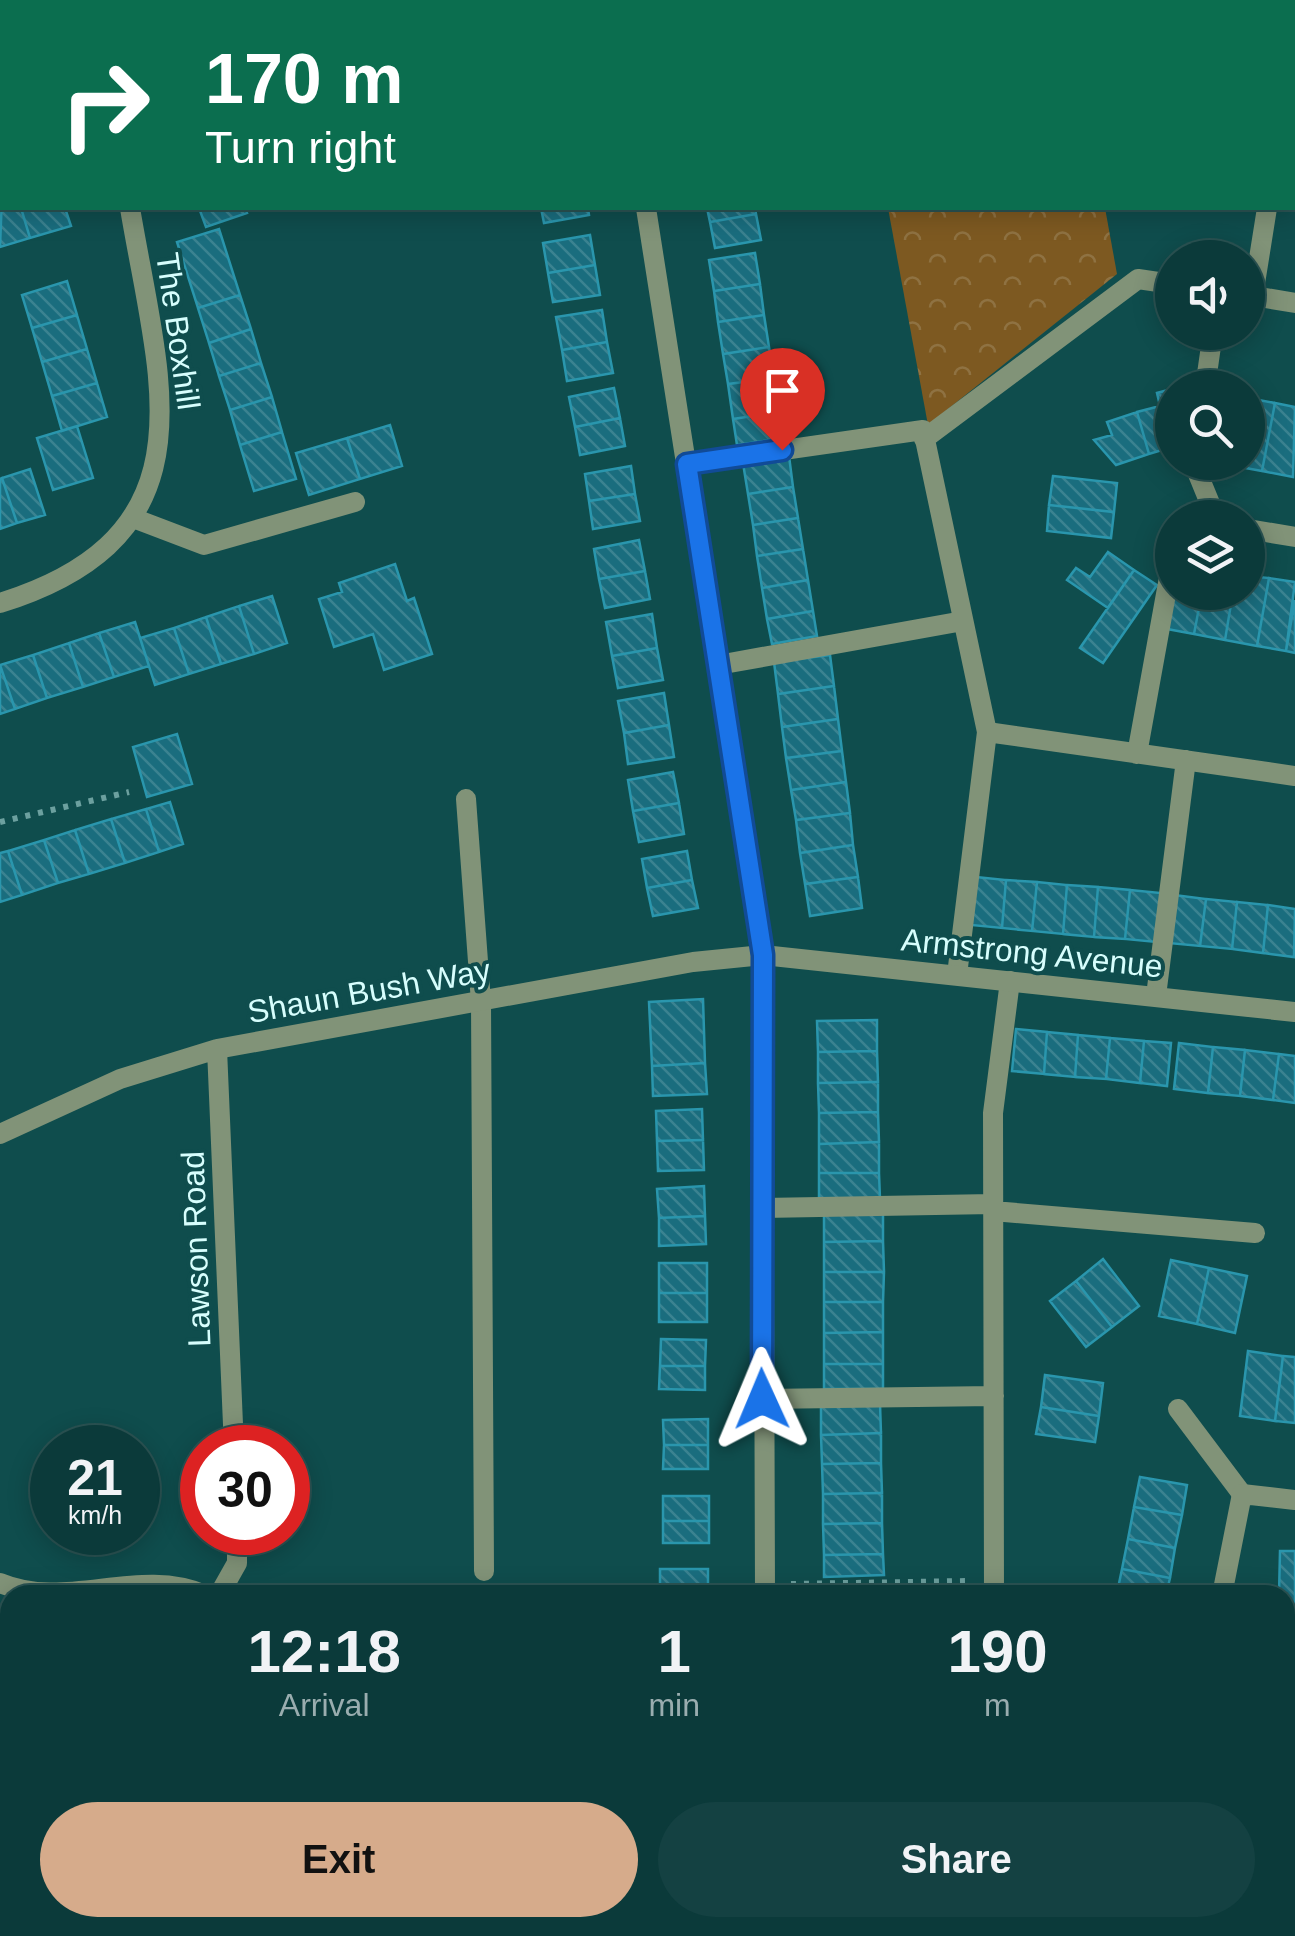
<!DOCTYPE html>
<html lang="en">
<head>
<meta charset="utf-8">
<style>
	:root { --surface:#0b3a3a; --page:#144142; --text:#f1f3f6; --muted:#9aadaf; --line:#2b5454; --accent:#d6ab8b }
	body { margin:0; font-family:Helvetica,sans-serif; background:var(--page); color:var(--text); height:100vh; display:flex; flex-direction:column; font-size:38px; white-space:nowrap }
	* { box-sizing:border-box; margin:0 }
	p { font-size:32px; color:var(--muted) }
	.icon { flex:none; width:55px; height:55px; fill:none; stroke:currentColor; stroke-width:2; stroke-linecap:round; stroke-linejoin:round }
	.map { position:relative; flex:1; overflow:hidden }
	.side { position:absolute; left:0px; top:1585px; width:1295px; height:352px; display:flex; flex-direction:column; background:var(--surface); border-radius:30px 30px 0 0; box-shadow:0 5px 25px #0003,0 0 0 2px var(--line) }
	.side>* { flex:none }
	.hud { position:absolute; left:0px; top:0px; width:1295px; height:210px; box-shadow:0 5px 25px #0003,0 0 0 2px var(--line); background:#0b6e4f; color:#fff; overflow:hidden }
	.buttons { position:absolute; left:1155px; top:240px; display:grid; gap:20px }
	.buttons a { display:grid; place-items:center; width:110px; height:110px; border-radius:50%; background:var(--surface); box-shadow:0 5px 25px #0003,0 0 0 2px var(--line); font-size:50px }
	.speed { position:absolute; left:30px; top:1425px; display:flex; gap:20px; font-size:50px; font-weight:700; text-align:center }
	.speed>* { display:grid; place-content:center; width:130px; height:130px; border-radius:50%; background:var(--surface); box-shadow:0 5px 25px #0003,0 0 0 2px var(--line); line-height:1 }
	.speed small { font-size:25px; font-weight:400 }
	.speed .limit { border:15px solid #d22; background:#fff; color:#111 }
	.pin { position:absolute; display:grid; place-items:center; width:85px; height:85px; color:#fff; margin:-102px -42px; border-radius:50% 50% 50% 0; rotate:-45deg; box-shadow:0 0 10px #0007 }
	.pin .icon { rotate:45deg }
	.me { position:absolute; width:110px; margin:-55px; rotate:359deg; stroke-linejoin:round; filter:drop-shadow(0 0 8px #0008) }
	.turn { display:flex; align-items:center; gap:35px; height:210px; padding:0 40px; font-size:45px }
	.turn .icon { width:130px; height:130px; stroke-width:2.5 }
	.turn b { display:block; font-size:70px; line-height:85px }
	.eta { display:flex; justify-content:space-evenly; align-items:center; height:170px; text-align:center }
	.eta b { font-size:60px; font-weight:600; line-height:70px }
	.primary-button { display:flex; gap:20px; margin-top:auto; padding:20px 40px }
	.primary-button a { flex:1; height:115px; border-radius:60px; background:var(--accent); color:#111; font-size:40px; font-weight:600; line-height:115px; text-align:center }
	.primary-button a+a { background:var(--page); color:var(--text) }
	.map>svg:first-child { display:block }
	.forest { fill:url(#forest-crowns) }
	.building { fill:url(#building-back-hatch); stroke:#2a96ad; stroke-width:2.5 }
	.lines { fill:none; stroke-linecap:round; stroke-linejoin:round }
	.path { stroke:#6ca09f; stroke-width:6; stroke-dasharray:5 8; stroke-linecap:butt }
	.service { stroke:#819378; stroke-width:20 }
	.minor { stroke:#819378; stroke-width:20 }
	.route-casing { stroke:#114b97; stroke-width:25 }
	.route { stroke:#1a73e8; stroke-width:18 }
	.labels { text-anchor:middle; stroke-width:8; stroke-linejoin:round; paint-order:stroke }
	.street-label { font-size:32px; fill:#d7fefd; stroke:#0f4d4d }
</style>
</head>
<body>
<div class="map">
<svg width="1295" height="1936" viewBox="0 0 1295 1936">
	<defs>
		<pattern id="forest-crowns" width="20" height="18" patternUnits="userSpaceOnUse" patternTransform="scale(2.5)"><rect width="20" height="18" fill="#7d5921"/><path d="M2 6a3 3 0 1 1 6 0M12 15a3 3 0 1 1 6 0" fill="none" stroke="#8f7242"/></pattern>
		<pattern id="building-back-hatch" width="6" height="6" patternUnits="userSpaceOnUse" patternTransform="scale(2.5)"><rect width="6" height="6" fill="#1a6d7e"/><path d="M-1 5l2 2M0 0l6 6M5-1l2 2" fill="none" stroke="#3b8391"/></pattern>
	</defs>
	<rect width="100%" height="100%" fill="#0f4d4d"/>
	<path class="forest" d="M888 208H1105L1117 274 928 425Z"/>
	<path class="building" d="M1292 108H1295V178H1292Z
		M2 196V208H21L30 238 0 247Z
		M21 208H65L71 226 30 238Z
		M199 208H245L247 213 206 227Z
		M541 208H588L589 215 544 223Z
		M707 208H755L756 214 710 222Z
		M756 214 761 240 715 248 710 222Z
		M219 229 240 295 198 308 177 242Z
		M590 235 595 265 548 273 543 243Z
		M755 253 760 284 714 291 709 260Z
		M595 265 600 295 553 302 548 273Z
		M67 281 77 315 32 328 22 295Z
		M760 284 764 315 718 322 714 291Z
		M240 295 251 329 209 343 198 308Z
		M602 310 607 342 562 350 556 317Z
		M77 315 87 349 42 362 32 328Z
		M764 315 769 347 723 354 718 322Z
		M251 329 261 363 219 376 209 343Z
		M607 342 613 373 567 381 562 350Z
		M769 347 774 378 728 384 723 354Z
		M87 349 97 383 52 396 42 362Z
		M261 363 272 397 230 410 219 376Z
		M774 378 779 412 733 419 728 384Z
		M97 383 107 417 62 431 52 396Z
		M614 388 620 418 575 427 569 397Z
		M1172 389V447L1149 454 1137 412 1160 406 1157 393Z
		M272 397 282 432 240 445 230 410Z
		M1248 398 1275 403 1262 471 1229 465 1248 462Z
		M1275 403 1295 407 1293 477 1262 471Z
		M779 412 783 438 737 445 733 419Z
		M1137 412 1149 454 1116 465 1094 440 1112 435 1107 422Z
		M620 418 625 446 580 455 575 427Z
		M390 425 402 466 360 479 347 438Z
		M77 426 93 478 53 490 37 438Z
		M282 432 296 479 254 491 240 445Z
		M347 438 360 479 309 495 296 453Z
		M789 456 793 487 748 494 743 463Z
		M631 466 635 494 589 501 585 474Z
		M30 469 45 515 17 523 2 478Z
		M1053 476 1117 483 1114 512 1049 505Z
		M2 478 17 523 0 529V479Z
		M793 487 798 518 753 525 748 494Z
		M635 494 640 521 593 529 589 501Z
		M1049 505 1114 512 1111 538 1047 531Z
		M798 518 803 549 757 556 753 525Z
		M639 540 645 571 599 579 594 549Z
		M803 549 808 580 762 588 757 556Z
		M1108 552 1134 570 1108 608 1067 580 1076 568 1090 577Z
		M395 564 407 601 414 598 432 654 384 670 373 634 334 647 319 599 342 592 339 583Z
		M1134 570 1157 585 1103 663 1080 648Z
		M645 571 650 599 605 608 599 579Z
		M1248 576 1269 578 1257 646 1225 640 1233 592H1248Z
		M1269 578 1295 582 1286 651 1257 646Z
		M808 580 813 611 767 619 762 588Z
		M1174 592H1202L1194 634 1167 629Z
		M1202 592H1233L1225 640 1194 634Z
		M272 596 287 643 254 654 239 606Z
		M1295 600V653L1286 651Z
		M239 606 254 654 221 664 206 617Z
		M813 611 817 636 772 644 767 619Z
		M652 614 657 648 612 656 606 622Z
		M206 617 221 664 189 674 174 628Z
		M135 622 149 666 114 677 99 633Z
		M174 628 189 674 155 685 140 638Z
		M99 633 114 677 83 687 69 643Z
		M69 643 83 687 47 698 33 655Z
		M657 648 663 680 618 688 612 656Z
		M33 655 47 698 15 709 0 665Z
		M830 655 834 686 778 694 774 662Z
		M0 665 15 709 0 714Z
		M834 686 838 719 782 727 778 694Z
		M664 693 669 725 624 733 618 701Z
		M838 719 842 751 786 758 782 727Z
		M669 725 674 757 628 764 624 733Z
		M177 734 192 784 147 797 133 747Z
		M842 751 846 782 791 790 786 758Z
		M673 772 679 803 633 811 628 780Z
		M846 782 850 813 796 820 791 790Z
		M170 802 183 844 159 852 146 809Z
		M679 803 684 834 639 842 633 811Z
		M146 809 159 852 125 863 111 819Z
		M850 813 853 845 800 853 796 820Z
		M111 819 125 863 89 874 75 830Z
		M75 830 89 874 58 883 44 840Z
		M44 840 58 883 22 895 8 851Z
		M853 845 858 877 805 884 800 853Z
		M8 851 22 895 0 902V853Z
		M687 851 692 880 647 888 642 859Z
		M858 877 862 908 810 916 805 884Z
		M976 877 1006 880 1002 928 971 925Z
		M692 880 698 908 653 916 647 888Z
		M1006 880 1037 882 1032 931 1002 928Z
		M1037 882 1067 885 1063 934 1032 931Z
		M1067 885 1098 887 1094 937 1063 934Z
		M1098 887 1130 890 1125 939 1094 937Z
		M1130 890 1161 893 1156 942 1125 939Z
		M1174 895 1206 899 1200 946 1168 943Z
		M1206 899 1237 902 1232 949 1200 946Z
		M1237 902 1268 905 1263 953 1232 949Z
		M1268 905 1295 909 1294 957 1263 953Z
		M703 999 705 1063 652 1066 649 1002Z
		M877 1020V1051L818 1052 817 1021Z
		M1016 1029 1047 1032 1044 1074 1012 1071Z
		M1047 1032 1078 1035 1075 1077 1044 1074Z
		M1078 1035 1110 1038 1106 1079 1075 1077Z
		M1110 1038 1144 1041 1140 1083 1106 1079Z
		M1144 1041 1171 1043 1167 1086 1140 1083Z
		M1179 1043 1213 1047 1208 1093 1174 1089Z
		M1213 1047 1245 1050 1240 1096 1208 1093Z
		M1245 1050 1279 1054 1273 1100 1240 1096Z
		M877 1051 878 1082 818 1083V1052Z
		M1279 1054 1295 1056V1103L1273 1100Z
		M705 1063 707 1094 653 1096 652 1066Z
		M878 1082V1112L819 1113 818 1083Z
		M702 1109 703 1140 657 1141 656 1111Z
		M878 1112 879 1142 819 1144V1113Z
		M703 1140 704 1170 658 1171 657 1141Z
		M879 1142V1173H819V1144Z
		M819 1173H879L880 1199 819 1200Z
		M704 1186 705 1216 659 1218 657 1189Z
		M883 1212V1241L824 1242V1213Z
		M705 1216 706 1244 659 1246V1218Z
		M883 1241 884 1272H824V1242Z
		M1103 1259 1139 1306 1112 1327 1076 1281Z
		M1171 1260 1209 1268 1197 1324 1159 1316Z
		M659 1263H707V1293H659Z
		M1209 1268 1247 1276 1235 1333 1197 1324Z
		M824 1272H884L883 1302H824Z
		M1076 1281 1112 1327 1086 1347 1050 1301Z
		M659 1293H707V1322H659Z
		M824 1302H883V1332L824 1333Z
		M883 1332V1364H824V1333Z
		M661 1339 706 1340 705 1366H660Z
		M1248 1351 1283 1356 1275 1421 1240 1416Z
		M1283 1356 1295 1357V1423L1275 1421Z
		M824 1364H883V1389H824Z
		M660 1366H705V1390L659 1389Z
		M1045 1375 1103 1383 1099 1416 1041 1407Z
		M880 1404 881 1433 821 1435V1406Z
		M1041 1407 1099 1416 1095 1442 1036 1434Z
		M708 1419V1445H664L663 1420Z
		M881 1433V1463L822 1464 821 1435Z
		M664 1445H708V1469H663Z
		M881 1463 882 1493 823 1494 822 1464Z
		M1140 1477 1187 1485 1182 1515 1134 1507Z
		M882 1493V1523L823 1524V1494Z
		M663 1496H709V1521H663Z
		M1134 1507 1182 1515 1175 1548 1128 1539Z
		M663 1521H709V1543H663Z
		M882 1523 883 1554 824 1555 823 1524Z
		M1128 1539 1175 1548 1170 1578 1122 1569Z
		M1280 1551H1295V1727L1285 1726V1664H1292L1293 1612H1285V1595H1279Z
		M883 1554 884 1575 824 1577V1555Z
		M660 1569H708V1595L660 1594Z
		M1122 1569 1170 1578 1166 1595 1117 1593Z
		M884 1591V1595H825V1592Z
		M1295 1789V1813L1287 1814 1285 1791Z
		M53 1928H68L72 1936H45L43 1932Z
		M828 1928H887L888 1935 828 1936Z
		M1138 1928H1205L1206 1936H1139Z"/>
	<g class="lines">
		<path class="path" d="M404 0 406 2
			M0 822 129 792
			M791 1584 969 1581"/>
		<path class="service" d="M1295 13V25
			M1292 94 1295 91
			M1248 295 1295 303
			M1253 296 1267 208
			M1205 388 1213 332
			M924 439 1138 279 1172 284
			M1193 462 1216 518
			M687 464 923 430 987 732 1295 776
			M718 665 963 621
			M1137 754 1172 561
			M466 799 481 1002 484 1571
			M957 975 987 732
			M1156 996 1186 760
			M762 1208 993 1204
			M993 1211 1255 1233
			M762 1399 994 1396
			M1178 1409 1242 1494
			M994 1595 993 1113 1010 981
			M1285 1766 1295 1761
			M494 1928V1936
			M996 1928V1936"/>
		<path class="minor" d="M613 0 614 2
			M505 2 509 0
			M0 139 2 140
			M646 208 763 955 765 1595
			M133 518 204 545 355 502
			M1248 529 1295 537
			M0 603C218 535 159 382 130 208
			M217 1049 234 1448
			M0 1134 120 1079 217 1049 693 962 763 955 1295 1012
			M0 1583C66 1611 139 1566 205 1595
			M219 1595 237 1563V1532
			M1222 1595 1242 1494 1295 1500
			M1285 1852 1295 1885
			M77 1928 80 1936
			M776 1928V1936"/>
	</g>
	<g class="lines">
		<g class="route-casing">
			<path id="route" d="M762 1399 763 955 687 464 782 450"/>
		</g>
		<use href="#route" class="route"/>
	</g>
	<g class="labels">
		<g class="street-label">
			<text transform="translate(178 331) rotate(82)" y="11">The Boxhill</text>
			<text transform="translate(1032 953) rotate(6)" y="11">Armstrong Avenue</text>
			<text transform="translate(369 991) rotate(-10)" y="11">Shaun Bush Way</text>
			<text transform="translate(196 1249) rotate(-92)" y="11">Lawson Road</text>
		</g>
	</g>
</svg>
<div class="buttons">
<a><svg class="icon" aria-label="sound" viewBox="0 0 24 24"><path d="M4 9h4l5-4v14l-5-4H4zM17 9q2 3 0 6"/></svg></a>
<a><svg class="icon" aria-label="search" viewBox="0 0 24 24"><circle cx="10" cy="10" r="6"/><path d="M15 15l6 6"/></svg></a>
<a><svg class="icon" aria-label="layers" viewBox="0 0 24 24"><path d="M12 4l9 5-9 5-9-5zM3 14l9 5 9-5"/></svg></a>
</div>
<div class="speed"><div>21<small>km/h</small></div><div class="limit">30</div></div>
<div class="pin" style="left:782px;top:450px;background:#d93025"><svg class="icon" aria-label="arrive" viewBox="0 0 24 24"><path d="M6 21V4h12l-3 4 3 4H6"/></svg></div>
<svg class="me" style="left:762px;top:1399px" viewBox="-20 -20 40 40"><path d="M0-17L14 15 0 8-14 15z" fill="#1a73e8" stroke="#fff" stroke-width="4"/></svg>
<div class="hud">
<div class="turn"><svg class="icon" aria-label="right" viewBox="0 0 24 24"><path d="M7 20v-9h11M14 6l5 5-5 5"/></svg><div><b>170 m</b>Turn right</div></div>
</div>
<section class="side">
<div class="eta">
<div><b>12:18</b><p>Arrival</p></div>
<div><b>1</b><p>min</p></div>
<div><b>190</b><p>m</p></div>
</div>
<div class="primary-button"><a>Exit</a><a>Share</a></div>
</section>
</div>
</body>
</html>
